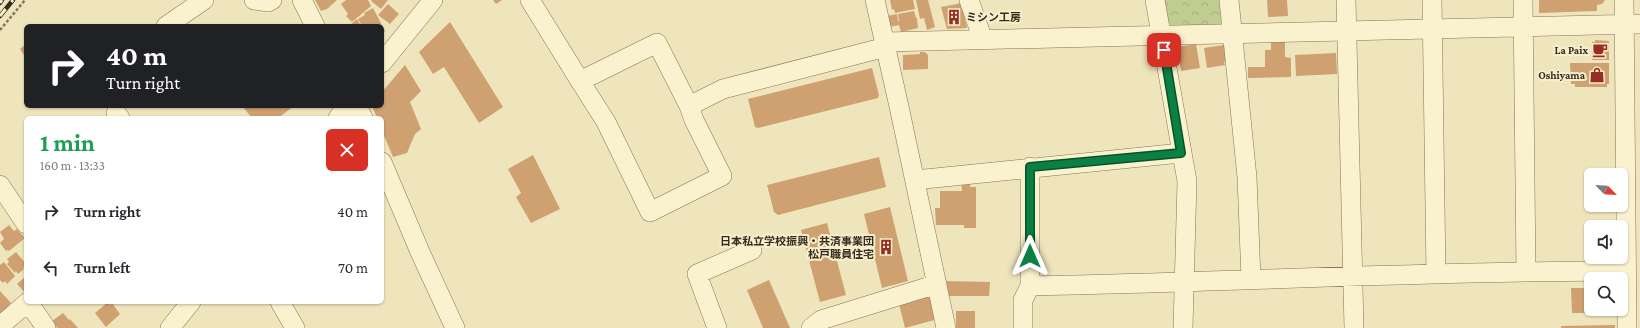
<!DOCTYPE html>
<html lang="en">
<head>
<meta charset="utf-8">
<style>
	:root { --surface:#fff; --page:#f2f2f3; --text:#2b2b33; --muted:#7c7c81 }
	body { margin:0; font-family:"Crimson Pro","Noto Sans JP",serif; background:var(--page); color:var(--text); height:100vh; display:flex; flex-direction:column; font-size:15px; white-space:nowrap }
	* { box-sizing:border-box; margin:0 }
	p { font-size:13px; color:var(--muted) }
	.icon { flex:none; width:22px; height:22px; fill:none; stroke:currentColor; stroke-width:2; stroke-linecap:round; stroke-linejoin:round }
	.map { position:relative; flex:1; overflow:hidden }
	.side { position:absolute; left:24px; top:116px; width:360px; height:188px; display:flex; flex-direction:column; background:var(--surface); border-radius:6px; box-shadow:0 1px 3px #0004 }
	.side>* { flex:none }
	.banner { position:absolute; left:24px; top:24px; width:360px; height:84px; border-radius:6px; box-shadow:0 1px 3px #0004; background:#202124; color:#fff; overflow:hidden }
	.needle { width:26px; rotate:115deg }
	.fabs { position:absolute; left:1584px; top:168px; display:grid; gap:8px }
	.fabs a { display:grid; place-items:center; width:44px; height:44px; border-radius:6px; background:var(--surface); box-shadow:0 1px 3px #0004; font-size:20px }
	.pin { position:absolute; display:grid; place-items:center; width:34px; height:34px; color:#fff; margin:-17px; border-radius:8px; box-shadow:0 2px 6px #0006 }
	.me { position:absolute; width:44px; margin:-22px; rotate:0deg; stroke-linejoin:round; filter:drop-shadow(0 0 3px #0008) }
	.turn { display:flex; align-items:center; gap:14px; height:84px; padding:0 16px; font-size:18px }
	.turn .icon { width:52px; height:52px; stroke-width:2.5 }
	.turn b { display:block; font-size:28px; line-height:34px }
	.round { display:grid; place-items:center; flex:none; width:42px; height:42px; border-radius:6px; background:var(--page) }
	.overview { display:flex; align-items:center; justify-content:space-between; height:68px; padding:0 16px }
	h1 { font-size:24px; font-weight:700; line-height:30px; color:#1e9e55 }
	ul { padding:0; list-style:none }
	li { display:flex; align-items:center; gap:12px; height:56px; padding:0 16px }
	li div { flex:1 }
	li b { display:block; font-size:15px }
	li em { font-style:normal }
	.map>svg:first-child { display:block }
	.park { fill:url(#park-crowns) }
	.building { fill:#cfa170 }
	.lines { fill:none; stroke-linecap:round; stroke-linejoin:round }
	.minor-casing { stroke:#877455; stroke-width:20 }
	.path { stroke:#877455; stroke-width:2.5; stroke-dasharray:3 2; stroke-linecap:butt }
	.minor { stroke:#faf1cf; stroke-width:19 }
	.rail-casing { stroke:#352a1b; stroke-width:4.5 }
	.rail { stroke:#f6eecc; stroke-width:3; stroke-dasharray:9; stroke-linecap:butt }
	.route-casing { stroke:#07532c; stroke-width:10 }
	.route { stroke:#0b8043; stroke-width:7 }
	.labels { text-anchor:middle; stroke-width:4; stroke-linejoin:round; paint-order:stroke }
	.poi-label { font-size:11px; font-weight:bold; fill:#352a1b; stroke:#f6eecc; text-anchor:end }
</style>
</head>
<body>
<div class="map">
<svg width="1640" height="328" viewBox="0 0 1640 328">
	<defs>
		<pattern id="park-crowns" width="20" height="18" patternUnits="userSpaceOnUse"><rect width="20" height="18" fill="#c0cd90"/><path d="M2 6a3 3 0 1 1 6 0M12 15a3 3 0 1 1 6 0" fill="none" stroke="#a6b07c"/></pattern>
	</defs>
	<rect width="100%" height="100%" fill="#efe5bc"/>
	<path class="park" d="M1162 0H1225L1226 17 1219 26H1172L1165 20Z"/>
	<path class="building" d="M315 0H337L327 9 321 11Z
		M346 0H368L371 6 352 22 346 16 348 14 341 4Z
		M372 0H388L381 9 371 1Z
		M493 0H502L496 4Z
		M890 0H913L915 9 895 13 894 9 892 10Z
		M916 0H928L935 27 927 30 924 18 920 19Z
		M1267 0H1287L1288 16 1268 17Z
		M1539 0H1605L1602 4 1597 5V11L1539 13Z
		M962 3 967 28 947 29 941 7Z
		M388 4 399 14 390 24 378 15Z
		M373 8 385 31 382 34V26H362L358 19 365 15 364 13Z
		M914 11 916 18H917L918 28 901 32 899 25 889 27 887 16 897 14 898 21H899L898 14Z
		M357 19 361 26H349Z
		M450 22 503 107 479 123 444 67 433 74 419 52Z
		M1595 40 1609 41V60H1592V42H1595Z
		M1271 41H1285V57L1291 58V77L1248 78V67H1265V50H1271Z
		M26 44V58L20 49Z
		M1196 44 1200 68 1181 71 1177 47Z
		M1224 45V51L1228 50 1230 61 1224 62 1225 65 1207 68 1204 48Z
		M920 52H925L928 55V69L903 70V55L920 54Z
		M1336 53 1337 74 1296 76 1295 55Z
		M1570 63H1609V84H1607V87H1575V84H1571Z
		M405 65 421 91 410 102 421 129 415 134 407 153 393 157 382 131V118H377L372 106H382V92Z
		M872 68 879 95 878 98 758 128 755 127 748 99Z
		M242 106H294L278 118H252Z
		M533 155 560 209 531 223 516 197 521 193 508 169Z
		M879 157 886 187 778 215 774 212 767 185Z
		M961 180H970V187H976V228H964V225H936L935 208H940V191H962Z
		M890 207 908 281 882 288 864 214Z
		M827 223 846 295 820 302 801 230Z
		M9 225 14 231 17 229 25 238 9 251 7 250 6 251 0 243 4 239 0 232Z
		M16 252 26 264 23 268 24 269 18 274 16 271 15 273 7 264 9 262 7 259Z
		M4 262 15 276 7 284 5 281 3 283 0 280V265Z
		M26 276V294L17 284Z
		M769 280 790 328H763L747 290Z
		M944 281 990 282 989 296H947Z
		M1571 288H1591V309H1608V313H1572Z
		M0 291 11 303 8 306 10 309 0 318Z
		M932 295 938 319 905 328 899 304Z
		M108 302 110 305 112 303 120 314 106 327 95 313Z
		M956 311H975V328H956Z
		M63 313 69 320 70 319 78 328H57L52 321Z
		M1615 325V328H1561V326Z"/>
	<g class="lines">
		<g class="minor-casing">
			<path id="minor" d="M254 0 268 2 272 0
				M302 0 315 26
				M530 0 580 81
				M875 0 900 111 946 328
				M969 0 983 40
				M1155 0 1187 181 1183 328
				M1229 0 1247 177 1251 279
				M1346 0 1354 328
				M1432 0 1436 274
				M1523 0 1526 272
				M1624 0 1627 328
				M166 26 204 0
				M885 42 1640 24
				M382 63 433 0
				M357 106 363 118
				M689 106 694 120 722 176 650 212 606 122 580 81 657 43 689 106 723 89 886 47
				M116 113 120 118
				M338 118 347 106
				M382 162 420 252 455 328
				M915 180 1181 153
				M0 185 26 224
				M1030 286C1229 282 1427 271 1625 271
				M28 302 46 328
				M280 302 295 328
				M0 326 28 302
				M170 328 191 302
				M717 328 697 274 752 250
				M811 328 821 320 937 284
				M1023 328V300L1030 286V167"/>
		</g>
		<path class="path" d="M0 30 25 0"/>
		<use href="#minor" class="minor"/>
		<g class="rail-casing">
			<path id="rail" d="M0 3 2 0
				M0 16 13 0"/>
		</g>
		<use href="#rail" class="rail"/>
	</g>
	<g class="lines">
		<g class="route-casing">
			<path id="route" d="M1030 256V167L1181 153 1164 50"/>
		</g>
		<use href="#route" class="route"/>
	</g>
	<defs>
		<g id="building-bare" transform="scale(1.2)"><path d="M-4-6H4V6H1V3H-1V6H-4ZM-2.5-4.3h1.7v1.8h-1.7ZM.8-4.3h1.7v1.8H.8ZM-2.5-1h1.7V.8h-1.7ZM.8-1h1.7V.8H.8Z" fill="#982e23" stroke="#f6eecc" stroke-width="2.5" paint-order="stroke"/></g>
		<g id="cafe-bare" transform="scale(1.2)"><path d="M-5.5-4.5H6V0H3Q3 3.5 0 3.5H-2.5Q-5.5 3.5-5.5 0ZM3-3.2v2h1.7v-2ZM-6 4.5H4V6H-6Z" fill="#982e23" stroke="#f6eecc" stroke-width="2.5" paint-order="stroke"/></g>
		<g id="shop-bare" transform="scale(1.2)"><path d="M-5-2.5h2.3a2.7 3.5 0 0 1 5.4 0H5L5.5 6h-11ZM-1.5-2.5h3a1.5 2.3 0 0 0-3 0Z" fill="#982e23" stroke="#f6eecc" stroke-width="2.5" paint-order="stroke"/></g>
	</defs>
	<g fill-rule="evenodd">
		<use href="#building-bare" x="954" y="17"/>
		<use href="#cafe-bare" x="1600" y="50"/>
		<use href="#shop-bare" x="1597" y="75"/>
		<use href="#building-bare" x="886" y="247"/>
	</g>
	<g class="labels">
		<g class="poi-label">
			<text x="966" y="21" text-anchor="start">ミシン工房</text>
			<text x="1588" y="54">La Paix</text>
			<text x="1585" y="79">Oshiyama</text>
			<text x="874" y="245">日本私立学校振興・共済事業団<tspan x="874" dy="13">松戸職員住宅</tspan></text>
		</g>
	</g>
</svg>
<div class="fabs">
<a><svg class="needle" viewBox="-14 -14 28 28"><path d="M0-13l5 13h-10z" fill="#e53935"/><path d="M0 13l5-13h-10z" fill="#7c7c81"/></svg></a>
<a><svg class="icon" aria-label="sound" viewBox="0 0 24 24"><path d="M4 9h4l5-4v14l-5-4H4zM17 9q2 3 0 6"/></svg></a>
<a><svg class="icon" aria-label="search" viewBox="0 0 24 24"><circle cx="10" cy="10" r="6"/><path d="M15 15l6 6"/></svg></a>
</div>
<div class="pin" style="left:1164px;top:50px;background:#d93025"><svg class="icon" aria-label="arrive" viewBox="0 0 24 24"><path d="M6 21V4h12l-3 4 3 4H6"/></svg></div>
<svg class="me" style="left:1030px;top:256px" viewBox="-20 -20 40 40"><path d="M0-17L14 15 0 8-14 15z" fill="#0b8043" stroke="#fff" stroke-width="4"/></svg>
<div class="banner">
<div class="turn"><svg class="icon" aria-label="right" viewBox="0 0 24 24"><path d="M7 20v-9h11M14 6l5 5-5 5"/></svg><div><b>40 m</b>Turn right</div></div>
</div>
<section class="side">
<div class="overview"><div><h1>1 min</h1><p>160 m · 13:33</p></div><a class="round" style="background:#d93025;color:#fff"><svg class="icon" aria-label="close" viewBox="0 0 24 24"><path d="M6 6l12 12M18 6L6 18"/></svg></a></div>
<ul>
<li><svg class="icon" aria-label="right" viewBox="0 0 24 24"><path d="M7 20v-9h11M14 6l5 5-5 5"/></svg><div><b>Turn right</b></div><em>40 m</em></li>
<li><svg class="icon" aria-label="left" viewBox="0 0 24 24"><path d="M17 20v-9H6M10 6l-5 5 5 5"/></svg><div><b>Turn left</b></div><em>70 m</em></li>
</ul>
</section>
</div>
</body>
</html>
